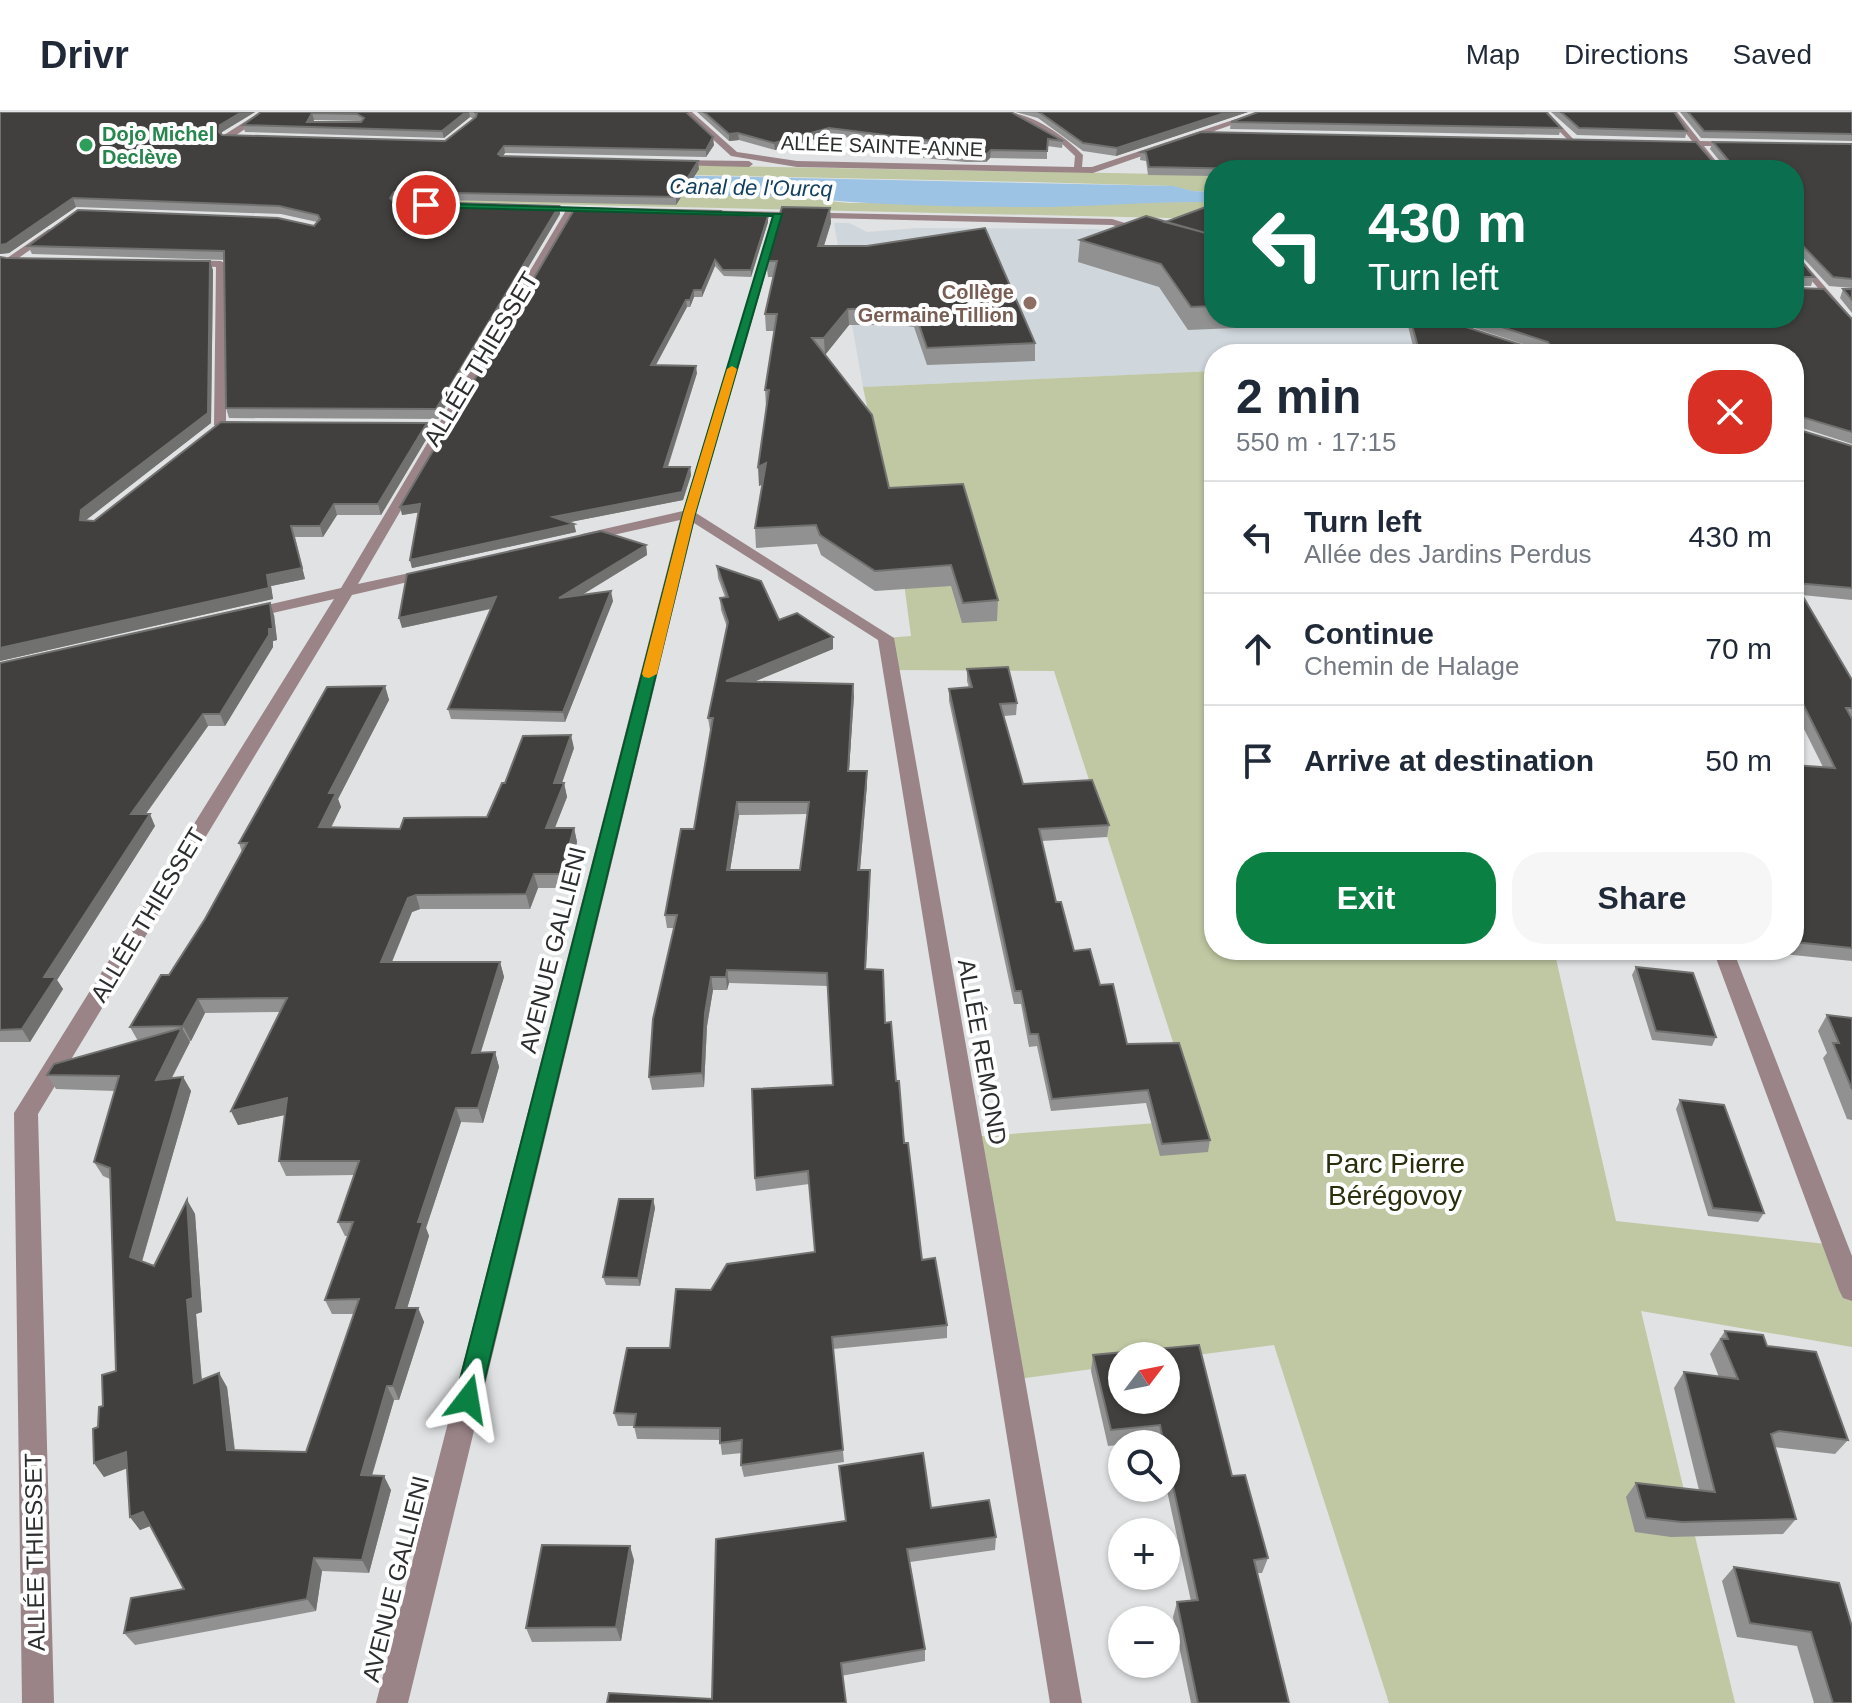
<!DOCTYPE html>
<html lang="en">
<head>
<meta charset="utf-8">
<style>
	:root { --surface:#fff; --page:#f6f6f7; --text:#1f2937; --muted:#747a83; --line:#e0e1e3; --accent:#0b8043 }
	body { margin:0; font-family:Arial,sans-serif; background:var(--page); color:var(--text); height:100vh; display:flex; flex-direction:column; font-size:30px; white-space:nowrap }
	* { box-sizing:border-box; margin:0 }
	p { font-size:26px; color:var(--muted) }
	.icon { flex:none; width:44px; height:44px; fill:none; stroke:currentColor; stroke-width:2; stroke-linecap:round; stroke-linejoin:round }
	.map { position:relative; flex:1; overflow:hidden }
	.panel { position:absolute; left:1204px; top:232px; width:600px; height:616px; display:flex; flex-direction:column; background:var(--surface); border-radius:32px; box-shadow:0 2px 6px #0004 }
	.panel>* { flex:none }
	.banner { position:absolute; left:1204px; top:48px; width:600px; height:168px; border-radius:32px; box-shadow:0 2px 6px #0004; background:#0b6e4f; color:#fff; overflow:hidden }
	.needle { width:52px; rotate:58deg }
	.fabs { position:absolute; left:1108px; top:1230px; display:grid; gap:16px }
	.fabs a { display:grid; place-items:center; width:72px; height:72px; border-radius:50%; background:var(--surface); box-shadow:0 2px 6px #0004; font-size:40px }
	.pin { position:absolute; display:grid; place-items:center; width:68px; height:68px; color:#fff; margin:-34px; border:4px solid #fff; border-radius:50%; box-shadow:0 2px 8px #0007 }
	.me { position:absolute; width:88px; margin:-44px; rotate:14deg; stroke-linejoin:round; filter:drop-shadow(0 0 6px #0008) }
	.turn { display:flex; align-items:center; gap:28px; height:168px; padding:0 32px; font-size:36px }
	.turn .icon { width:104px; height:104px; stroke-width:2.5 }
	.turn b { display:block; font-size:56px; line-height:68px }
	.round { display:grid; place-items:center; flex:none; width:84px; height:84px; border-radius:32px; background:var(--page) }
	.headline { display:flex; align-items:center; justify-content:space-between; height:136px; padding:0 32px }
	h1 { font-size:48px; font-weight:700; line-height:60px }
	.action { display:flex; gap:16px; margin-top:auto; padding:16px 32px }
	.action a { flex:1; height:92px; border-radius:32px; background:var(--accent); color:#fff; font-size:32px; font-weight:700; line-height:92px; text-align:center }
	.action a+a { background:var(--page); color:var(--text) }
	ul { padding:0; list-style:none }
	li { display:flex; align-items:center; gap:24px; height:112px; padding:0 32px; border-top:2px solid var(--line) }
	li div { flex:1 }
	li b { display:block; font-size:30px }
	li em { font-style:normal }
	header { display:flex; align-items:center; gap:48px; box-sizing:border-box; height:112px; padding:0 40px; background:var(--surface); border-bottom:2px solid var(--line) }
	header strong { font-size:38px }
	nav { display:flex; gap:44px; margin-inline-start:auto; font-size:28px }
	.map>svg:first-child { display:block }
	.built { fill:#cfd6dc }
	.green { fill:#bfc8a2 }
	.water { fill:#9cc3e4 }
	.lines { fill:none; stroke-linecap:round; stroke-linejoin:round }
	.minor { fill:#9a8487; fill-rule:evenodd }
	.wall { fill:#909190; fill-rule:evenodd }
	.shaded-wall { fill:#717170 }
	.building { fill:#41403e; stroke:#717170; stroke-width:2; fill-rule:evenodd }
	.route { fill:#0b8043; stroke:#07532c; stroke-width:2 }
	.slow { fill:#f59e0b }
	.leisure-dot { fill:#2e9e5b; stroke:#fff; stroke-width:3 }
	.education-dot { fill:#8d6e63; stroke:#fff; stroke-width:3 }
	.labels { text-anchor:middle; stroke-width:8; stroke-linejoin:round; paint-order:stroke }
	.far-leisure-label { font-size:20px; font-weight:bold; fill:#27864d; stroke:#fff; text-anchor:start }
	.far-street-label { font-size:20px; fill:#2c2d2e; stroke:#fff }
	.far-education-label { font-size:20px; font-weight:bold; fill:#785e54; stroke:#fff; text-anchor:end }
	.far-water-label { font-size:22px; font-style:italic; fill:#113f5f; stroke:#fff }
	.street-label { font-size:24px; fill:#2c2d2e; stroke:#fff }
	.near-park-label { font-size:28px; fill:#292f0c; stroke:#fff }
</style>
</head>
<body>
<header>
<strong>Drivr</strong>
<nav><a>Map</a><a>Directions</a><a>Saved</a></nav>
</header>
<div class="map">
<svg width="1852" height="1591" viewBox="0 0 1852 1591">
	<rect width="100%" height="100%" fill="#e0e2e3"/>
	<path class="built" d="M834 111H849L867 120 917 116 1097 117 1127 122 1214 206H1394L1407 210 1416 242H1214V259L863 275Z"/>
	<path class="green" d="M179 44 1214 63V80L1191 79 1172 74 1031 70 166 52Z
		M0 68 793 85 848 91 1214 90V107L0 80Z
		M1214 259V838H1554L1616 1109 1835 1133 1852 1178V1235L1641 1199 1735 1591H1389L1274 1233 1166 1247V1244H1122V1253L1010 1268 970 1025 1198 1008 1054 559 891 558 886 526 911 524 904 471 863 275Z"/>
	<path class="water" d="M0 49 1173 74 1192 79 1214 80V90C1153 89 1092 95 1031 95 952 95 871 93 793 85L0 68Z"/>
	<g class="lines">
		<path class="minor" d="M260 0H269L235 24 253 26V30L224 27V23Z
			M683 0H692L737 40 797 49 1074 55 1075 44 1058 28 1004 0C1031 0 1065 24 1083 43L1082 55H1092L1257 0H1269L1093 61 797 55 731 44Z
			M1540 0H1548L1577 31H1571Z
			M1669 0H1677L1700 29 1739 30 1736 34H1704L1723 58H1715L1696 34 1669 33 1672 29H1692Z
			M673 48 749 49 753 52 749 55 670 53Z
			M568 95 576 97 358 472 433 456 440 460 438 463 352 483 38 1002 54 1591H22L14 1001 334 487 246 507 238 502 241 499 341 476Z
			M691 98 1112 107 1154 120 1149 123 1112 113 782 105 696 401 894 526 1082 1591H1050L878 528 694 411 408 1591H376L680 408 582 430 575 426 582 422 683 399 773 105 694 103Z
			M49 117 57 119 0 159V151Z
			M1794 139 1852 206V216L1794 148Z
			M184 148 221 149 226 152V309L247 310V316L220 317 214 313 216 155 180 153V149Z
			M1713 838H1733L1852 1144V1189L1843 1186 1839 1178Z"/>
	</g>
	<path class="wall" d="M0 0H255L222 20V23L445 29 474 7 470 5 444 26 245 20 243 13 261 0H686L714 33 706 45 505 41 503 44 699 57 676 93 395 87V89L559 94 560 102 438 307 229 306 226 296 225 148 32 142 28 134 314 114 317 110 281 102 76 95 9 141 0 142ZM314 8 359 9 360 10H313Z
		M697 0H1011L1063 29 1062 36 1047 34V47L990 46 986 50H966L923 46V38L926 36 830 23 775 38 739 28 729 29Z
		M1015 0H1248L1116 44 1083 39 1038 6Z
		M1551 0H1674L1687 19 1685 26 1577 23Z
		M1680 0H1852V29L1701 26Z
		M1231 10 1561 16 1559 23 1230 17Z
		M1713 30 1852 32V176L1829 174 1795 137V141L1814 165 1811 174H1797V176L1852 207V332L1796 314V317L1852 334V488L1802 483 1852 568V849L1773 841 1772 838H1794V653L1823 655 1794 597V242H1415L1406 206H1438L1528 235H1532L1444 206H1794V58H1214V64L1148 63 1146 49 1140 48 1141 40 1723 53 1710 37Z
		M1214 92V206H1260L1258 215 1188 218 1159 175 1078 150 1080 128 1165 110Z
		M830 96 831 111 824 134 1035 231V249L927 253 914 215 899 213H849L825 243 889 376 998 488 997 509 962 511 951 474 875 479 821 443 817 432 756 436 755 416 762 373 759 374 766 295 765 278 775 219H766L765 202 774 165H768L766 149Z
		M721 99V102L768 104V110L751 165 724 164 715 154 702 185H694L690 195H687L656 253 697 261 668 355H690L691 363 683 388 570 410 574 412 576 420 412 456 410 448 419 400 402 403Z
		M0 145 6 146 213 158 211 311 85 408 94 409 430 321 381 403H337L323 425H295L305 467 271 474 273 487 0 549Z
		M1843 177H1852V201L1840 186Z
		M646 433 647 443 582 482 613 489 565 610 451 607 448 597 491 497 402 516Z
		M717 454 779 508 833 525V537L755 569 854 584 849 659 867 672 860 758 870 770 866 857 885 911 896 969 922 1148 947 1213V1226L833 1237 844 1350 744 1365 741 1353 742 1341 722 1343 720 1328 637 1327 634 1314H618L614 1301 670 1236 711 1178 815 1140 809 1072 756 1079 755 1066 833 973 828 874 729 871 727 878H713L707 914 704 975 652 978 649 965 674 816H667L665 803 694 717 711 618H710L708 606 727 515 721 498 720 486 725 485 718 466ZM807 702 800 758H730L739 703Z
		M274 503 277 528 273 529V535L225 614H208L146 702 155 714 57 868 63 877 30 930H0V551Z
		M967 557 1017 591 1016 603 1004 604 1023 672 1109 713 1107 725 1042 729 1056 790 1074 839 1100 873 1127 932 1210 1028 1208 1040 1160 1044 1146 991 1051 999 1037 934 1029 935 1021 892H1014L949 589V577L969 576 967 569Z
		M385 574 389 588 338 687 341 695 331 716 400 717 487 705 505 671 574 636 562 671H564L567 685 555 716H574L577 730 565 776H538L530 797H420L412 800 392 850H500L504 865 481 940H495L499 955 483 1011 461 1010 426 1116 429 1124 407 1196H418L424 1210 399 1288H394L372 1364 391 1378 369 1461 322 1459 316 1499 135 1533 124 1521 184 1477 150 1414 140 1418 130 1405 127 1356 104 1365 94 1351 103 1294 116 1259 110 1067 103 1064 94 1050 115 979 56 977 47 963 138 929 130 915 169 863 205 807 242 740 239 731ZM280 900 231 999 238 1013 285 1003 279 1049 286 1064 354 1063 338 1110 345 1124H348L325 1188 332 1202H354L306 1340 235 1338 227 1275 202 1268 196 1202 202 1200 195 1102 187 1088 154 1154 142 1150 191 979 183 965 172 966 190 930 189 929H191L205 901Z
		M1636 855 1716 925 1712 934 1652 928 1632 863Z
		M1827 903 1852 906V1008L1847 1007 1823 946 1827 941 1818 919Z
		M1680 988 1764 1101 1758 1110 1708 1104 1676 997Z
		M653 1087 655 1096 640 1174 606 1173 603 1165Z
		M1725 1219 1767 1234 1848 1328 1835 1342 1774 1335 1796 1407 1783 1422 1671 1425 1635 1420 1626 1385 1636 1371 1699 1378 1674 1276 1684 1260 1719 1265 1710 1242Z
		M1093 1243 1232 1364 1268 1446 1262 1461H1257L1289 1591H1191L1173 1505 1177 1490 1191 1489 1166 1374V1332H1157L1156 1329 1108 1334 1091 1259Z
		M931 1396 996 1425 995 1438 910 1450 925 1537V1549L712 1587Z
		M634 1448 621 1529 532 1530 526 1516Z
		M1734 1455 1839 1471 1852 1591H1814L1797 1534 1737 1525 1722 1469Z"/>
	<path class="shaded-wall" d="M242 0H255L222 20 221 27 219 20 220 13Z
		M466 0H469L470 5 444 26 442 19Z
		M1228 0H1248L1116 44 1117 36Z
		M312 1 314 8 310 15 307 10Z
		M829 16 830 23 775 38 774 31Z
		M738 21 739 28 729 29V22Z
		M713 25 714 33 706 45V38Z
		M504 34 505 41 499 49 498 42Z
		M991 38 990 46 986 50V43Z
		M698 49 699 57 676 93V85Z
		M73 86 76 95 9 141 0 142V133Z
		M559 94 560 102 438 307 436 297Z
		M830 96 831 111 819 149 818 134Z
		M768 104V110L751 165V158Z
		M715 148V154L702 185V178Z
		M210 149 213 158 211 311 85 409 80 408 81 398Z
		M694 178V185L690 195V188Z
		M686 188 687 195 652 260 651 253Z
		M848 197 849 213 825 243 824 226Z
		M696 254 697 261 665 363 664 355Z
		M427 311 430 321 381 403 378 392Z
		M766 351 767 369 759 374 758 355Z
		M690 355 691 363 683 388 555 413 553 405Z
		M334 392 337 403 323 425 320 414Z
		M420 392 422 400 402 403 400 395Z
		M574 412 576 420 412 456 410 448Z
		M291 414 305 467 271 474 273 487 0 549V536L267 463Z
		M646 433 647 443 561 496 559 486Z
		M611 479 613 489 565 610 563 600Z
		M496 485 498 495 402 516 399 506Z
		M270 491 274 503 277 528 273 529V535L225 614 220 602Z
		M833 525V537L727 581 726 569Z
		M853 572 854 584 848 672V659Z
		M385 574 389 588 338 687 341 695 324 729 319 715 329 681Z
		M203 602 208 614 137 714 131 702Z
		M571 623 574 636 557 685 554 671Z
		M867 659V672L859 770 858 758Z
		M564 671 567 685 549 730 546 716Z
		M737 690 739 703 728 771 727 758Z
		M150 702 155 714 57 868 63 877 30 930 22 917 44 865Z
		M574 716 577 730 565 776 561 762Z
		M870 758V770L865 870V857Z
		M534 762 538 776 530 797 526 782Z
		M416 783 420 797 412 800 386 864 381 850 408 786Z
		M500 850 504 865 476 955 472 941Z
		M727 858 729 871 727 878 726 865Z
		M711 865 713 878 707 914 704 975 702 961 705 901Z
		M198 887 205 901 191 929 183 914Z
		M182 916 190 930 163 982 156 968Z
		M495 940 499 955 483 1011 478 996Z
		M183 965 191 979 139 1159 130 1145Z
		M287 986 294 1001 238 1013 231 999Z
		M456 996 461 1010 426 1116 429 1124 403 1210 396 1196 418 1110Z
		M653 1087 655 1096 640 1174 638 1166Z
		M187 1088 195 1102 202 1200 196 1202 203 1285 194 1271 187 1188Z
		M418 1196 424 1210 399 1288 393 1274Z
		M219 1261 227 1275 236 1351 227 1338Z
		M387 1274 394 1288 368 1376 361 1363Z
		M126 1340 136 1353 104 1365 94 1351Z
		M384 1364 391 1378 369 1461 362 1448Z
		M143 1400 153 1413 140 1418 130 1405Z
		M630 1434 634 1448 621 1529 616 1515Z
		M314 1446 322 1459 316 1499 307 1487Z"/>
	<path class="building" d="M0 0H242L220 13 219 20 222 23 445 29 476 5 477 1 474 0H686L713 25 706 38 504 34 498 42 501 44 698 49 676 85 394 80 390 86 393 89 559 94 436 297 226 296 224 139 28 134 78 98 278 106 314 114 320 107 318 103 279 94 73 86 6 132 0 133Z
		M261 0H466L442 19 243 13ZM312 1 357 2 364 6 361 10H307Z
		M704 0H1011L1063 29 1048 27 1047 39 991 38 986 43 966 42 923 38 933 29 829 16 774 31 738 21 729 22Z
		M1039 0H1228L1117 36 1083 31Z
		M1258 0H1546L1561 16 1231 10Z
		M1561 0H1674L1687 19 1579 16Z
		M1688 0H1852V22L1704 19Z
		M1201 20 1696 30 1715 52 1726 53 1728 48 1713 30 1852 32V167L1833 165 1797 128 1794 131 1795 141 1814 165H1795L1797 176 1824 177 1852 207V320L1799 304 1795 307 1796 317 1852 334V476L1795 471 1852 568V596H1846L1852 607V836L1794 830V653L1835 656 1794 574V242H1420L1410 206H1438L1528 235 1550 233 1548 230 1474 206H1794V58H1301L1149 55 1146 41 1141 40Z
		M1214 92V125L1207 123 1206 121 1165 110Z
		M782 95 830 96 818 134H867L985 116 1035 231 927 236 914 198 899 196 848 197 824 226H812L872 303 889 376 963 372 998 488 963 491 951 453 875 459 820 423 816 413 755 416 766 351 758 355 769 278H765L777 202H765L777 149H766Z
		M575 96 721 99 720 102 768 104 751 158H723L715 148 702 178H694L690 188H686L651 253 696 254 664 355H690L682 380 553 405 574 412 410 448 420 392 400 395Z
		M1146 104 1206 121 1214 132V194L1191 195 1161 152 1080 128Z
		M0 145 6 146 210 149 208 301 81 398 80 408 94 409 221 310 427 311 378 392H334L320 414H291L302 456 267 463 269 476 0 536Z
		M1843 177H1852V188Z
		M601 419 646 433 559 486 611 479 563 600 448 597 496 485 399 506 407 462Z
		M717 454 761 469 779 508 797 501 833 525 726 569 853 572 848 659H867L858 758H870L865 857 883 858 885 911 891 910 896 969H899L904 1031H908L922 1148 935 1146 947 1213 832 1225 843 1338 741 1353 742 1328 720 1331V1316L634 1315 636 1302 614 1301 627 1236H670L676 1177 711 1178 727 1152 815 1140 808 1059 755 1066 752 977 833 973 827 861 727 858 726 865H711L705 901 702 961 649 965 653 907 677 803H665L681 717H694L713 606H708L728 510 720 486 728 485ZM737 690H809L800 758H727Z
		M270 491 273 517H269V523L220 602H203L131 702H150L44 865H56L22 917 0 918V551Z
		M1008 555 1017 591 1000 592 1023 672 1092 668 1109 713 1039 717 1056 790H1061L1074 839 1090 837 1100 873 1113 872 1127 932 1179 931 1210 1028 1162 1032 1148 978 1052 987 1038 922H1030L1021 879H1015L949 577 972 575 967 557Z
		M385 574 329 681H336L319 715 400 717 404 706 487 705 502 671H505L523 624 571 623 554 671H564L546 716H574L561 762H534L526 782 416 783 408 786 381 850H500L472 941 495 940 478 996H456L418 1110H423L396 1196H418L393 1274H387L361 1363 384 1364 362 1448 314 1446 307 1487 124 1521 131 1486 184 1477 143 1400 130 1405 126 1340 94 1351 93 1317 98 1315 99 1295 103 1294 102 1263 116 1259 110 1056 94 1050 119 964 47 963 54 952 182 916 156 968 183 965 130 1145 154 1154 187 1088 193 1186 187 1188 194 1271 219 1261 227 1338 306 1340 359 1187 325 1188 353 1110H338L359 1049H279L287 986 231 999 287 886 198 887 183 914 130 915 161 863H169L205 807 247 731H239L327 575Z
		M1636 855 1693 861 1716 925 1656 919Z
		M1827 903 1852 906V977L1833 931H1839Z
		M1680 988 1724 993 1764 1101 1713 1096Z
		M619 1087H653L638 1166 603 1165Z
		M1725 1219 1763 1223 1767 1234 1816 1240 1848 1328 1779 1319 1771 1322 1796 1407 1682 1410 1646 1406 1636 1371 1715 1380 1684 1260 1738 1267 1721 1227H1728Z
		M1199 1233 1232 1364 1245 1363 1268 1446 1254 1448 1289 1591H1198L1177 1490 1198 1488 1166 1342V1332H1164L1160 1313 1111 1318 1093 1243ZM1122 1244H1166V1288H1122Z
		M923 1341 931 1396 989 1388 996 1425 907 1437 925 1537 841 1551 846 1591H607L609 1581 712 1587 716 1427 846 1409 839 1354Z
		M542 1433 630 1434 616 1515 526 1516Z
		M1734 1455 1839 1471 1852 1515V1591H1833L1811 1520 1750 1511Z"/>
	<path class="route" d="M423 91 782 102 695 402 480 1287 477 1296 468 1299 459 1296 455 1287 683 402 773 104 426 95Z"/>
	<path class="slow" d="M732 254 737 257 695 402 657 562 649 566 644 565 642 562 683 402 727 257Z"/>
	<circle class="leisure-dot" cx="86" cy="33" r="8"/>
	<circle class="education-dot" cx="1030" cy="191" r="8"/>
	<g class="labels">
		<g class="far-leisure-label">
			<text x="102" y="29">Dojo Michel<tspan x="102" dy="23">Declève</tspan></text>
		</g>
		<g class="far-street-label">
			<text transform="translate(882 34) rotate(2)" y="7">ALLÉE SAINTE-ANNE</text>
		</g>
		<g class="far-education-label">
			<text x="1014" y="187">Collège<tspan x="1014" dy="23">Germaine Tillion</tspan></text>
		</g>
		<g class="far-water-label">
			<text transform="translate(751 75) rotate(1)" y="8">Canal de l'Ourcq</text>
		</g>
		<g class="street-label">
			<text transform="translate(481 247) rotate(-59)" y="8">ALLÉE THIESSET</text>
			<text transform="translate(148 803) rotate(-59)" y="8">ALLÉE THIESSET</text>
			<text transform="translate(553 838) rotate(-76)" y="8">AVENUE GALLIENI</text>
			<text transform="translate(982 940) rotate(80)" y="8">ALLÉE REMOND</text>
			<text transform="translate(35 1440) rotate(-91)" y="8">ALLÉE THIESSET</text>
			<text transform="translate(396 1467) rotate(-76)" y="8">AVENUE GALLIENI</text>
		</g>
		<g class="near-park-label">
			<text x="1395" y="1061">Parc Pierre<tspan x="1395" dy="32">Bérégovoy</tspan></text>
		</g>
	</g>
</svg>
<div class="fabs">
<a><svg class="needle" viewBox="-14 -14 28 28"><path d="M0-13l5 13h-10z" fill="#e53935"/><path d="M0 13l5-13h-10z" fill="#747a83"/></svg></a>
<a><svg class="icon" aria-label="search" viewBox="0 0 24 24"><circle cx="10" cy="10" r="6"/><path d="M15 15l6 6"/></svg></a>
<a>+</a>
<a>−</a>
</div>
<div class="pin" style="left:426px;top:93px;background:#d93025"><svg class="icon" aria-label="arrive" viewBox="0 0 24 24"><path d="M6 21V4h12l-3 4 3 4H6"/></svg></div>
<svg class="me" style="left:468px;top:1287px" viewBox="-20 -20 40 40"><path d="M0-17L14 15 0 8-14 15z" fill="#0b8043" stroke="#fff" stroke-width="4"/></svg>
<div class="banner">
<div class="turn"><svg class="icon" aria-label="left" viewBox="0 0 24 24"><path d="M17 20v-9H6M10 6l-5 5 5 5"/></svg><div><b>430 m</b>Turn left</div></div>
</div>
<section class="panel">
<div class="headline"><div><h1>2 min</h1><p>550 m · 17:15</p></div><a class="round" style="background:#d93025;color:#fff"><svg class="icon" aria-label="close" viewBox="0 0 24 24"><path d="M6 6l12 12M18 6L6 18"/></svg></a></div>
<ul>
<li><svg class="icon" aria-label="left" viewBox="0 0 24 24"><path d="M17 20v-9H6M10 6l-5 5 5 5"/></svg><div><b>Turn left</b><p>Allée des Jardins Perdus</p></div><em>430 m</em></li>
<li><svg class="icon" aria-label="ahead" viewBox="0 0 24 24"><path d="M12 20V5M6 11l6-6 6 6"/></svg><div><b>Continue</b><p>Chemin de Halage</p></div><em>70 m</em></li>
<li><svg class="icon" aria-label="arrive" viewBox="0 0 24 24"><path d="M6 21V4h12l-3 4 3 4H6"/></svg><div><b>Arrive at destination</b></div><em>50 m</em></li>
</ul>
<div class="action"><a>Exit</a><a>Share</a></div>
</section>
</div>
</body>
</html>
